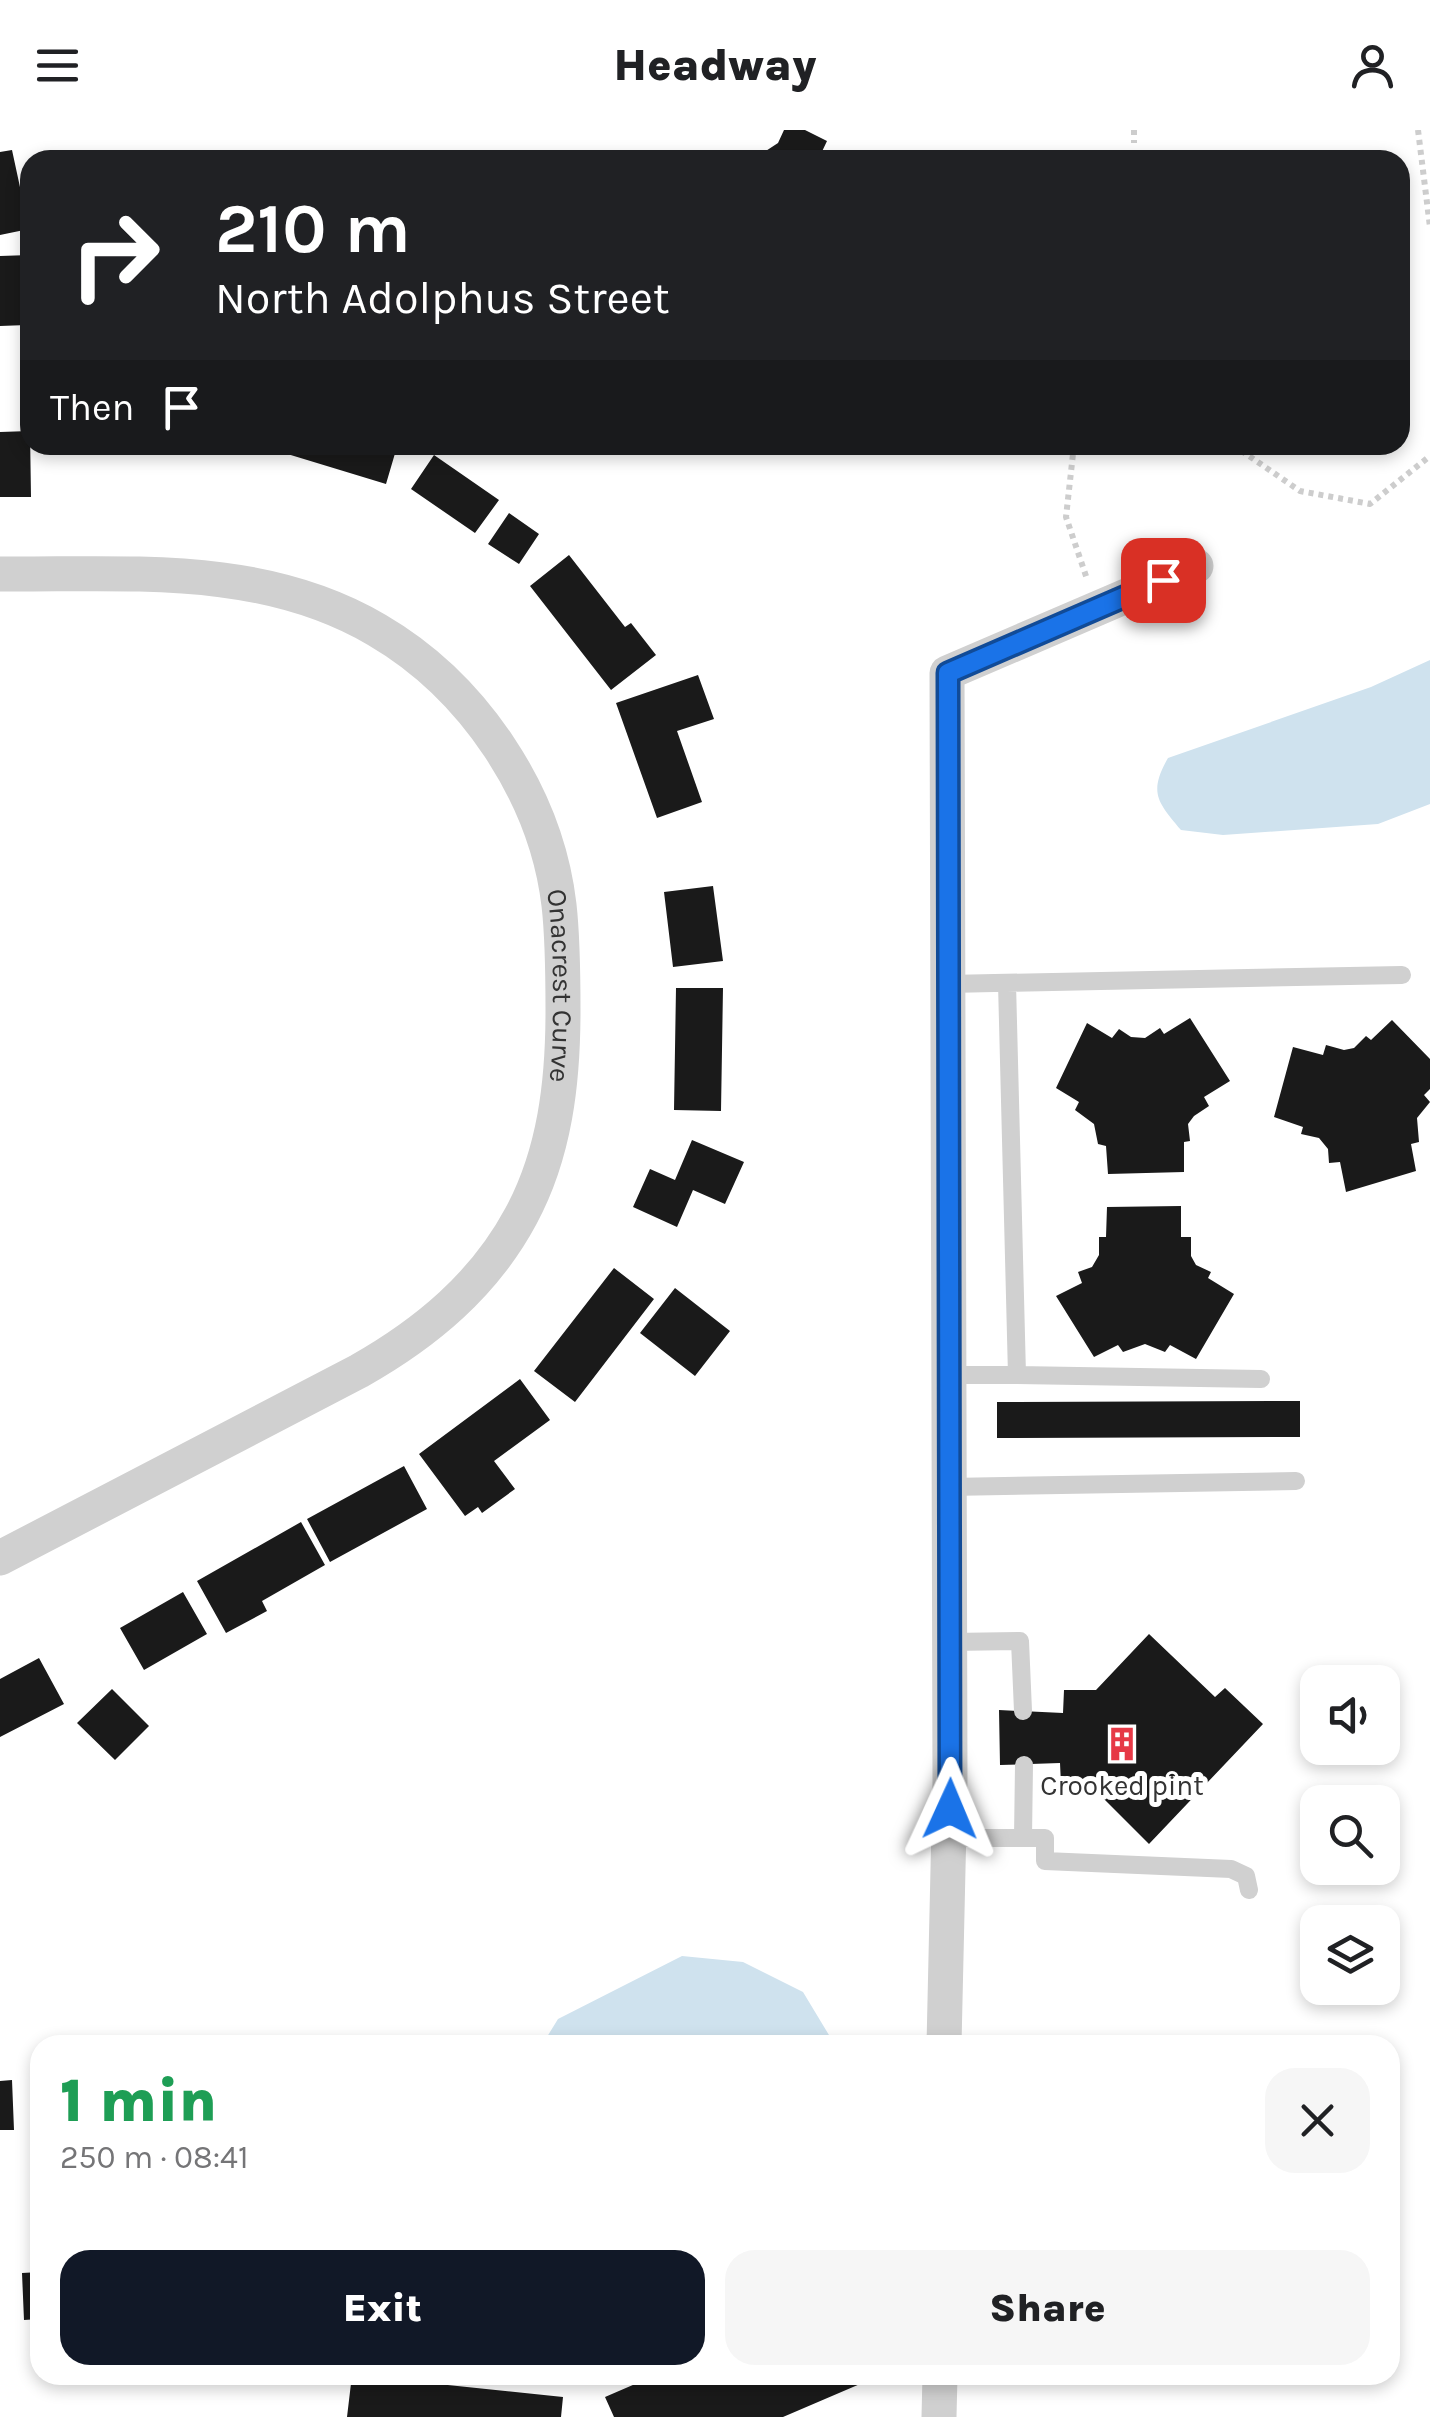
<!DOCTYPE html>
<html lang="en">
<head>
<meta charset="utf-8">
<style>
	:root { --surface:#fff; --page:#f6f6f6; --text:#202124; --muted:#757577; --accent:#111827 }
	body { margin:0; font-family:Karla,sans-serif; background:var(--page); color:var(--text); height:100vh; display:flex; flex-direction:column; font-size:38px; white-space:nowrap }
	* { box-sizing:border-box; margin:0 }
	p { font-size:32px; color:var(--muted) }
	.icon { flex:none; width:55px; height:55px; fill:none; stroke:currentColor; stroke-width:2; stroke-linecap:round; stroke-linejoin:round }
	.map { position:relative; flex:1; overflow:hidden }
	.panel { position:absolute; left:30px; top:1905px; width:1370px; height:350px; display:flex; flex-direction:column; background:var(--surface); border-radius:30px; box-shadow:0 5px 15px #0003 }
	.panel>* { flex:none }
	.banner { position:absolute; left:20px; top:20px; width:1390px; height:305px; border-radius:30px; box-shadow:0 5px 15px #0003; background:#202124; color:#fff; overflow:hidden }
	.fabs { position:absolute; left:1300px; top:1535px; display:grid; gap:20px }
	.fabs a { display:grid; place-items:center; width:100px; height:100px; border-radius:20px; background:var(--surface); box-shadow:0 5px 15px #0003; font-size:50px }
	.pin { position:absolute; display:grid; place-items:center; width:85px; height:85px; color:#fff; margin:-42px; border-radius:20px; box-shadow:0 5px 15px #0006 }
	.me { position:absolute; width:110px; margin:-55px; rotate:1deg; stroke-linejoin:round; filter:drop-shadow(0 0 8px #0008) }
	.turn { display:flex; align-items:center; gap:35px; height:210px; padding:0 30px; font-size:45px }
	.turn .icon { width:130px; height:130px; stroke-width:2.5 }
	.turn b { display:block; font-size:70px; line-height:85px }
	.then { display:flex; align-items:center; height:95px; padding:0 30px; background:#0003; gap:20px; font-size:38px }
	.round { display:grid; place-items:center; flex:none; width:105px; height:105px; border-radius:30px; background:var(--page) }
	.overview { display:flex; align-items:center; justify-content:space-between; height:170px; padding:0 30px }
	h1 { font-size:60px; font-weight:800; line-height:75px; color:#1e9e55 }
	.cta { display:flex; gap:20px; margin-top:auto; padding:20px 30px }
	.cta a { flex:1; height:115px; border-radius:30px; background:var(--accent); color:#fff; font-size:40px; font-weight:800; line-height:115px; text-align:center }
	.cta a+a { background:var(--page); color:var(--text) }
	header { display:flex; justify-content:space-between; align-items:center; height:130px; padding:0 30px; background:var(--surface); font-size:45px; font-weight:800 }
	.map>svg:first-child { display:block }
	.water { fill:#cfe2ee }
	.building { fill:#1a1a1a }
	.lines { fill:none; stroke-linecap:round; stroke-linejoin:round }
	.path { stroke:#cdcdcd; stroke-width:6; stroke-dasharray:5 5; stroke-linecap:butt }
	.service { stroke:#d0d0d0; stroke-width:18 }
	.minor { stroke:#d0d0d0; stroke-width:35 }
	.route-casing { stroke:#114b97; stroke-width:25 }
	.route { stroke:#1a73e8; stroke-width:18 }
	.labels { text-anchor:middle; stroke-width:10; stroke-linejoin:round; paint-order:stroke }
	.street-label { font-size:28px; fill:#333; stroke:#fff }
	.poi-label { font-size:28px; fill:#333; stroke:#fff }
</style>
</head>
<body>
<header><svg class="icon" aria-label="menu" viewBox="0 0 24 24"><path d="M4 6h16M4 12h16M4 18h16"/></svg>Headway<svg class="icon" aria-label="person" viewBox="0 0 24 24"><circle cx="12" cy="8" r="4"/><path d="M4 21q1-7 8-7t8 7"/></svg></header>
<div class="map">
<svg width="1430" height="2287" viewBox="0 0 1430 2287">
	<rect width="100%" height="100%" fill="#fff"/>
	<path class="water" d="M1430 530V674L1378 694 1223 705 1181 700C1158 672 1148 663 1168 628L1371 557Z
		M682 1826 743 1832 803 1862 835 1915H542L558 1889Z"/>
	<path class="building" d="M784 0H805L827 11 818 30H752L778 13Z
		M12 20 29 99 0 105V22Z
		M30 125V153H26L27 195 0 196V126Z
		M30 301 31 367H0V302Z
		M273 315H385L396 320 386 354 271 319Z
		M434 325 499 370 475 403 411 359Z
		M509 383 539 404 519 434 488 414Z
		M569 425 625 497 631 493 656 525 611 560 530 456Z
		M698 545 714 589 677 601 702 672 657 688 616 573Z
		M713 756 723 831 673 837 664 762Z
		M676 858H723L721 981 674 980Z
		M1190 888 1230 951 1204 967 1209 976 1194 986 1188 994 1190 1011 1184 1012V1042L1108 1044 1106 1016 1098 1014 1094 994 1075 980 1079 972 1056 958 1087 893 1112 908 1119 899 1131 907 1145 908 1160 898 1164 904Z
		M1392 890 1430 929V959L1424 965 1430 972 1417 988 1419 1012 1411 1014 1416 1041 1346 1062 1340 1032 1329 1033 1328 1019 1319 1008 1301 1004 1303 997 1274 987 1293 917 1323 925 1326 915 1344 920 1354 918 1366 906 1371 910Z
		M692 1010 744 1032 725 1074 693 1060 677 1097 633 1077 650 1039 675 1050Z
		M1181 1076V1107H1191V1126L1196 1135 1211 1142 1208 1148 1234 1164 1196 1229 1170 1215 1165 1222 1145 1214 1123 1222 1118 1215 1094 1227 1056 1166 1082 1153 1078 1142 1092 1137 1099 1125V1107H1106L1107 1077Z
		M614 1138 654 1169 575 1272 534 1241Z
		M675 1158 730 1201 695 1246 640 1203Z
		M520 1249 550 1290 494 1331 515 1359 482 1383 478 1377 465 1386 419 1324Z
		M1300 1271V1307L997 1308V1272Z
		M404 1336 427 1379 330 1432 307 1389Z
		M301 1392 325 1435 262 1471 267 1481 226 1503 197 1451Z
		M183 1462 207 1504 144 1540 120 1498Z
		M1149 1504 1215 1567 1225 1558 1263 1594 1149 1714 1091 1656 1061 1654 1060 1633 1000 1635 999 1580 1063 1583 1064 1560H1096Z
		M39 1528 64 1574 0 1607V1549Z
		M112 1559 149 1596 115 1630 77 1593Z
		M12 1950 14 2000H0V1951Z
		M40 2142V2189L24 2190 22 2143Z
		M352 2245 563 2267 561 2287H347Z
		M656 2245H865L867 2251 783 2287H614L605 2267Z"/>
	<g class="lines">
		<path class="path" d="M1134 0V13
			M1418 0 1430 97
			M1074 315 1066 387 1087 449
			M1233 315 1300 361 1370 374 1430 326"/>
		<path class="service" d="M948 854 1402 845
			M949 1245H1017L1007 853
			M1017 1245 1261 1249
			M949 1357 1296 1351
			M950 1512 1020 1511 1023 1581
			M949 1708H1045V1731L1231 1739 1246 1746 1249 1760
			M1023 1708 1024 1635"/>
		<g class="minor">
			<path id="s1" d="M0 444C128 445 262 432 377 500 473 556 546 664 559 775 563 810 563 846 563 881 563 952 555 1023 521 1086 484 1155 426 1203 359 1241L0 1428"/>
			<path d="M944 1915 950 1651 947 543 1196 436"/>
			<path d="M939 2287 940 2245"/>
		</g>
	</g>
	<g class="lines">
		<g class="route-casing">
			<path id="route" d="M950 1679 948 543 1163 450"/>
		</g>
		<use href="#route" class="route"/>
	</g>
	<defs>
		<g id="building-bare" transform="scale(2.7)"><path d="M-4-6H4V6H1V3H-1V6H-4ZM-2.5-4.3h1.7v1.8h-1.7ZM.8-4.3h1.7v1.8H.8ZM-2.5-1h1.7V.8h-1.7ZM.8-1h1.7V.8H.8Z" fill="#e63946" stroke="#fff" stroke-width="2.5" paint-order="stroke"/></g>
	</defs>
	<g fill-rule="evenodd">
		<use href="#building-bare" x="1122" y="1614"/>
	</g>
	<g class="labels">
		<g class="street-label">
			<text dy="10" stroke="none"><textPath href="#s1" startOffset="808">Onacrest Curve</textPath></text>
		</g>
		<g class="poi-label">
			<text x="1122" y="1665">Crooked pint</text>
		</g>
	</g>
</svg>
<div class="fabs">
<a><svg class="icon" aria-label="sound" viewBox="0 0 24 24"><path d="M4 9h4l5-4v14l-5-4H4zM17 9q2 3 0 6"/></svg></a>
<a><svg class="icon" aria-label="search" viewBox="0 0 24 24"><circle cx="10" cy="10" r="6"/><path d="M15 15l6 6"/></svg></a>
<a><svg class="icon" aria-label="layers" viewBox="0 0 24 24"><path d="M12 4l9 5-9 5-9-5zM3 14l9 5 9-5"/></svg></a>
</div>
<div class="pin" style="left:1163px;top:450px;background:#d93025"><svg class="icon" aria-label="arrive" viewBox="0 0 24 24"><path d="M6 21V4h12l-3 4 3 4H6"/></svg></div>
<svg class="me" style="left:950px;top:1679px" viewBox="-20 -20 40 40"><path d="M0-17L14 15 0 8-14 15z" fill="#1a73e8" stroke="#fff" stroke-width="4"/></svg>
<div class="banner">
<div class="turn"><svg class="icon" aria-label="right" viewBox="0 0 24 24"><path d="M7 20v-9h11M14 6l5 5-5 5"/></svg><div><b>210 m</b>North Adolphus Street</div></div>
<div class="then">Then<svg class="icon" aria-label="arrive" viewBox="0 0 24 24"><path d="M6 21V4h12l-3 4 3 4H6"/></svg></div>
</div>
<section class="panel">
<div class="overview"><div><h1>1 min</h1><p>250 m · 08:41</p></div><a class="round"><svg class="icon" aria-label="close" viewBox="0 0 24 24"><path d="M6 6l12 12M18 6L6 18"/></svg></a></div>
<div class="cta"><a>Exit</a><a>Share</a></div>
</section>
</div>
</body>
</html>
